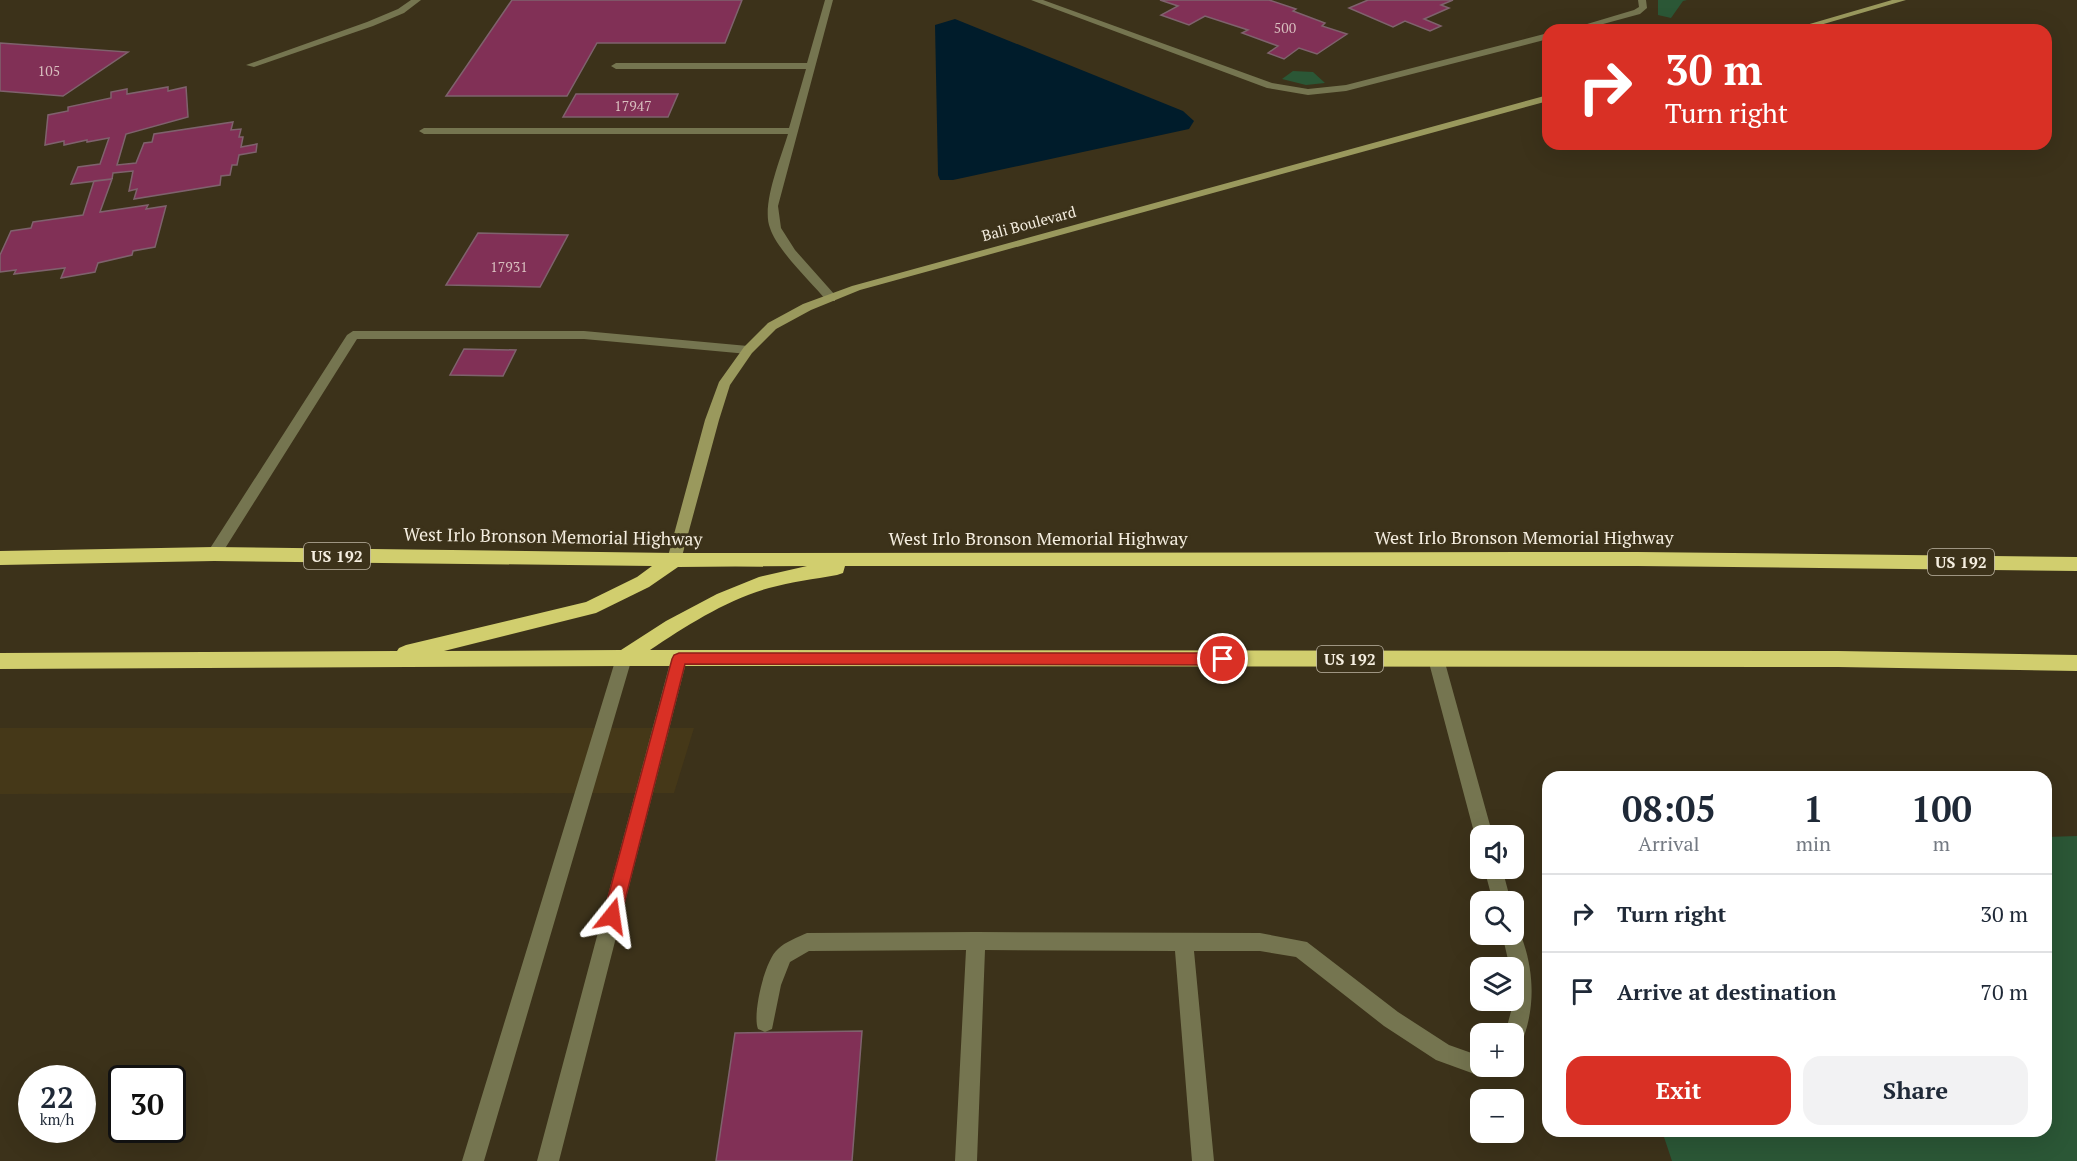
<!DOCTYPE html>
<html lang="en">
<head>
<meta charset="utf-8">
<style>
	:root { --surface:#fff; --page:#f2f2f3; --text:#1f2937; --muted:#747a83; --line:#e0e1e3; --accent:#d93025 }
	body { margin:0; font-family:"PT Serif",serif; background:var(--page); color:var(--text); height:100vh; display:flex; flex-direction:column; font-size:22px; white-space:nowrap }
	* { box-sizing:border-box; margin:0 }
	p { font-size:20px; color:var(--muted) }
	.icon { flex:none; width:33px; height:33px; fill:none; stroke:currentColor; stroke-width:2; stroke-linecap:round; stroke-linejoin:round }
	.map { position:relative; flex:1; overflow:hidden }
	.details { position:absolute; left:1542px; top:771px; width:510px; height:366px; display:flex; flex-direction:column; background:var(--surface); border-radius:18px; box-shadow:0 6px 24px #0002 }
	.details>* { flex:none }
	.top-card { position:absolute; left:1542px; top:24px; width:510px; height:126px; border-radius:18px; box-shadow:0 6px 24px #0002; background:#d93025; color:#fff; overflow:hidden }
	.controls { position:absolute; left:1470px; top:825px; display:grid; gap:12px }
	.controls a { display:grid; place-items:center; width:54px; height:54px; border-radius:12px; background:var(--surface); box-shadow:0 6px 24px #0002; font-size:30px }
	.speed { position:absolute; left:18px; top:1065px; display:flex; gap:12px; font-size:30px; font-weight:700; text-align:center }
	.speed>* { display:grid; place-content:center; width:78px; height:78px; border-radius:50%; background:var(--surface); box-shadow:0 6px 24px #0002; line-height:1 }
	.speed small { font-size:15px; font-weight:400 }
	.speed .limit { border:3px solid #111; border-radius:9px; background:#fff; color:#111 }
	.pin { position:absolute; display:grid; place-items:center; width:51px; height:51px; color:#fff; margin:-26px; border:3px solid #fff; border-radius:50%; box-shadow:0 2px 6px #0007 }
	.me { position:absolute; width:66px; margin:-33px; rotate:15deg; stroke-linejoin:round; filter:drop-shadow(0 0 4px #0008) }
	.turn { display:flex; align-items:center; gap:21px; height:126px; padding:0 24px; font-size:27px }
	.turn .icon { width:78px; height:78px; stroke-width:2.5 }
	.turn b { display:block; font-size:42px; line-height:51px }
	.eta { display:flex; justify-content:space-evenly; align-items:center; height:102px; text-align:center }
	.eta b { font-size:36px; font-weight:700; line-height:42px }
	.primary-button { display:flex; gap:12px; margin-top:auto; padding:12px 24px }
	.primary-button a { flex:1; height:69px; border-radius:18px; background:var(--accent); color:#fff; font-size:24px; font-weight:700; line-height:69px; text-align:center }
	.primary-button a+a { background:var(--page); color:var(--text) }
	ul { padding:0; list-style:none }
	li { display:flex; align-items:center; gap:18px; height:78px; padding:0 24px; border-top:2px solid var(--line) }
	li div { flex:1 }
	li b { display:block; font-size:22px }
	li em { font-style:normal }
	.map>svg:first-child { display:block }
	.built { fill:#453818 }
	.green { fill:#2b5736 }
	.water { fill:#001c2b }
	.building { fill:#813056; stroke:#7f626d; stroke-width:1.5 }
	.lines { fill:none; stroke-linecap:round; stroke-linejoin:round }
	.lane { fill:#757550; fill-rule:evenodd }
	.street { fill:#757550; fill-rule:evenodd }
	.secondary { fill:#9a995d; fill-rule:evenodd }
	.highway { fill:#d1ce6e; fill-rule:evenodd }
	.route { fill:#d93025; stroke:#8d1f18; stroke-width:1.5 }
	.labels { text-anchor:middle; stroke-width:6; stroke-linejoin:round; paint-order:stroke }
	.far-number-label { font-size:14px; fill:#d8bebe }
	.far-street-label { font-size:15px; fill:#f5eee0; stroke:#3c321a }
	.shield { fill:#3c321a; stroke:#beb6a5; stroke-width:1.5 }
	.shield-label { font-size:16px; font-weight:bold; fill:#f5eee0 }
	.street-label { font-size:18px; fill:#f5eee0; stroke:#3c321a }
</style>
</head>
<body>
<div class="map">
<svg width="2077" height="1161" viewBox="0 0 2077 1161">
	<rect width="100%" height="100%" fill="#3c321a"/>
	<path class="built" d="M0 728H694L674 793 0 794Z"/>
	<path class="green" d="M1658 0H1687L1683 1 1671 18 1658 15Z
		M1293 71 1313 72 1325 83 1306 85 1282 79Z
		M2077 836V1161H1672L1662 1131H2046V837Z"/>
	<path class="water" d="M955 19 1183 111 1194 121 1189 129 953 180H940L938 175 935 25Z"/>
	<path class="building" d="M512 0H742L725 43H597L567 96H446Z
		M1160 0H1269L1296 9 1293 11 1325 23 1322 26 1347 34 1317 54 1299 48 1284 59 1268 53 1278 46 1242 33 1248 30 1205 16 1189 25 1161 15 1178 6Z
		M1368 0H1367H1453L1441 5 1449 8 1424 19 1441 26 1430 31 1405 21 1393 27 1349 8Z
		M0 43 128 52 63 96 0 91Z
		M168 87V91L186 87 188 117 126 134 117 165 136 163 144 143 152 142 154 134 233 122 231 130 241 129 239 137H243L241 147 257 144 256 152 239 155 237 165H232L230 175 221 176 220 185 134 199 137 189 129 191 133 171 113 173 112 179 71 184 78 167 100 164 109 138 87 142V140L64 145V141L45 145 48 115 68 111V107L111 98V92L127 89V94Z
		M576 94H678L668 117H563Z
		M112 179 100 212 148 205 146 209 166 206 155 247 133 251 132 255 98 263 95 272 61 278 65 268 14 274 16 270 0 272V255L11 231 31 228 33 222 83 215 94 181Z
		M478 233 568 235 540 287 446 285Z
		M464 349 516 350 503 376 450 375Z
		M862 1031 852 1161H716L735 1033Z"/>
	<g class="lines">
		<path class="lane" d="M411 0H421L404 13 373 26 254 67 246 65 367 22 398 9Z
			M825 0H833L778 206 781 228 795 250 835 295V301H827C811 282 777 250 770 228 761 205 781 158 788 134H424L419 131 424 128H789L806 69H616L611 66 616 63H807Z
			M1031 0H1043L1272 83 1308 89 1346 85 1548 33V39L1346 91 1308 95 1267 88Z
			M1638 0H1646L1647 8 1640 14 1581 30H1567L1634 10 1639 7Z
			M353 331H584L748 346 754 350 748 354 584 339H357L219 558H209L207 554 209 550 347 335Z
			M1436 653 1442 655 1444 659 1493 836H1480V843L1475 836 1428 659 1430 655Z
			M1484 868H1502L1511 902H1493Z
			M1514 926 1518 928C1534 965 1537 1006 1521 1044L1514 1047V1034H1505L1514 1000V968H1510L1502 934H1514Z
			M976 932 1260 933 1307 942 1398 1012 1449 1045 1480 1056V1066H1490L1487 1073 1480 1076 1436 1060 1384 1026 1296 957 1260 951H1194L1214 1161H1192L1175 951 985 950 977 1161H955L966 950 809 951 790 962 781 985 772 1029 765 1032 758 1029C752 1014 765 959 778 949 785 942 798 937 807 933Z"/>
		<path class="street" d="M624 652 630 654 632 658 484 1161H462L616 658 618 654Z
			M679 653 685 655 687 659 559 1161H537L671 659 673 655Z"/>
		<path class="secondary" d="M1892 0H1906L1803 30H1789Z
			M1548 95V101L860 290 811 310 776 329 752 353 730 385 719 420 681 560 679 564H669L667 560 705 420 719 382 744 347 768 323 803 304 852 286Z"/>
		<path class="highway" d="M214 547 674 553 1638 552 2077 557V571L1638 566H845L843 573 837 575C814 579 791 582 769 588 726 600 686 626 650 650L1838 651 2077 655V671L1838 667 624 666 0 669V653L397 651 399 648 406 645 586 602 637 577 652 566 214 561 0 565V551ZM807 566 759 577 717 594 666 621 621 650 444 651 596 613 649 587 678 567Z"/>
	</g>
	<path class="route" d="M679 653H1223L1228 655 1230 659 1228 663 1223 665 685 664 621 916 618 922 612 924 606 922 603 916 672 659 674 655Z"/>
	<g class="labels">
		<g class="far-number-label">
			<text x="1285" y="33">500</text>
			<text x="49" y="76">105</text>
			<text x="633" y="111">17947</text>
			<text x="509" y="272">17931</text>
		</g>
		<g class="far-street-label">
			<text transform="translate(1029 224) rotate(-15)" y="5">Bali Boulevard</text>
		</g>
		<g class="shield">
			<rect x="304" y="543" width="66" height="26" rx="4.5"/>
			<rect x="1928" y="549" width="66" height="26" rx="4.5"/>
			<rect x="1317" y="646" width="66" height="26" rx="4.5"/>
		</g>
		<g class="shield-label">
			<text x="337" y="562">US 192</text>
			<text x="1961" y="568">US 192</text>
			<text x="1350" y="665">US 192</text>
		</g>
		<g class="street-label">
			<text transform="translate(553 537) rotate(1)" y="6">West Irlo Bronson Memorial Highway</text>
			<text x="1524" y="544">West Irlo Bronson Memorial Highway</text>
			<text x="1038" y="545">West Irlo Bronson Memorial Highway</text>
		</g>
	</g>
</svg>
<div class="controls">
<a><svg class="icon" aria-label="sound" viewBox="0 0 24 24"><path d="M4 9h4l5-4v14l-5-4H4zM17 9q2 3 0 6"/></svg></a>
<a><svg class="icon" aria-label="search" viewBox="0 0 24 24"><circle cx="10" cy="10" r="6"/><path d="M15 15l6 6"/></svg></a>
<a><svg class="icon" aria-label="layers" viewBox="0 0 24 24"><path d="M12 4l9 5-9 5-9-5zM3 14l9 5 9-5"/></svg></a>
<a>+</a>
<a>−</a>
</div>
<div class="speed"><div>22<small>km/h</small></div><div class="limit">30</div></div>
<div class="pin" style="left:1223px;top:659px;background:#d93025"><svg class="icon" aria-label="arrive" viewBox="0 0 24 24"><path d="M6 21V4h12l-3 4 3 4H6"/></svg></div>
<svg class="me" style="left:612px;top:916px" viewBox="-20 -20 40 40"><path d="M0-17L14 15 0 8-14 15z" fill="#d93025" stroke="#fff" stroke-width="4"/></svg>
<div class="top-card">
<div class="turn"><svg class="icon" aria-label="right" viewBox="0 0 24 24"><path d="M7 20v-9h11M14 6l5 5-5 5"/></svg><div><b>30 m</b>Turn right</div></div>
</div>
<section class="details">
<div class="eta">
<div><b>08:05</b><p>Arrival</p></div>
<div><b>1</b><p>min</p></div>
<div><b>100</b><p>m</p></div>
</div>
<ul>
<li><svg class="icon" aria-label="right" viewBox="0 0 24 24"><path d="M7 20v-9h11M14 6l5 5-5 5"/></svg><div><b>Turn right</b></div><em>30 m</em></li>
<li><svg class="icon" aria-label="arrive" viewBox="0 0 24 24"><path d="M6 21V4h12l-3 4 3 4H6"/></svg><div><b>Arrive at destination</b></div><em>70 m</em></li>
</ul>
<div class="primary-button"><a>Exit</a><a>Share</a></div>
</section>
</div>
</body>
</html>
